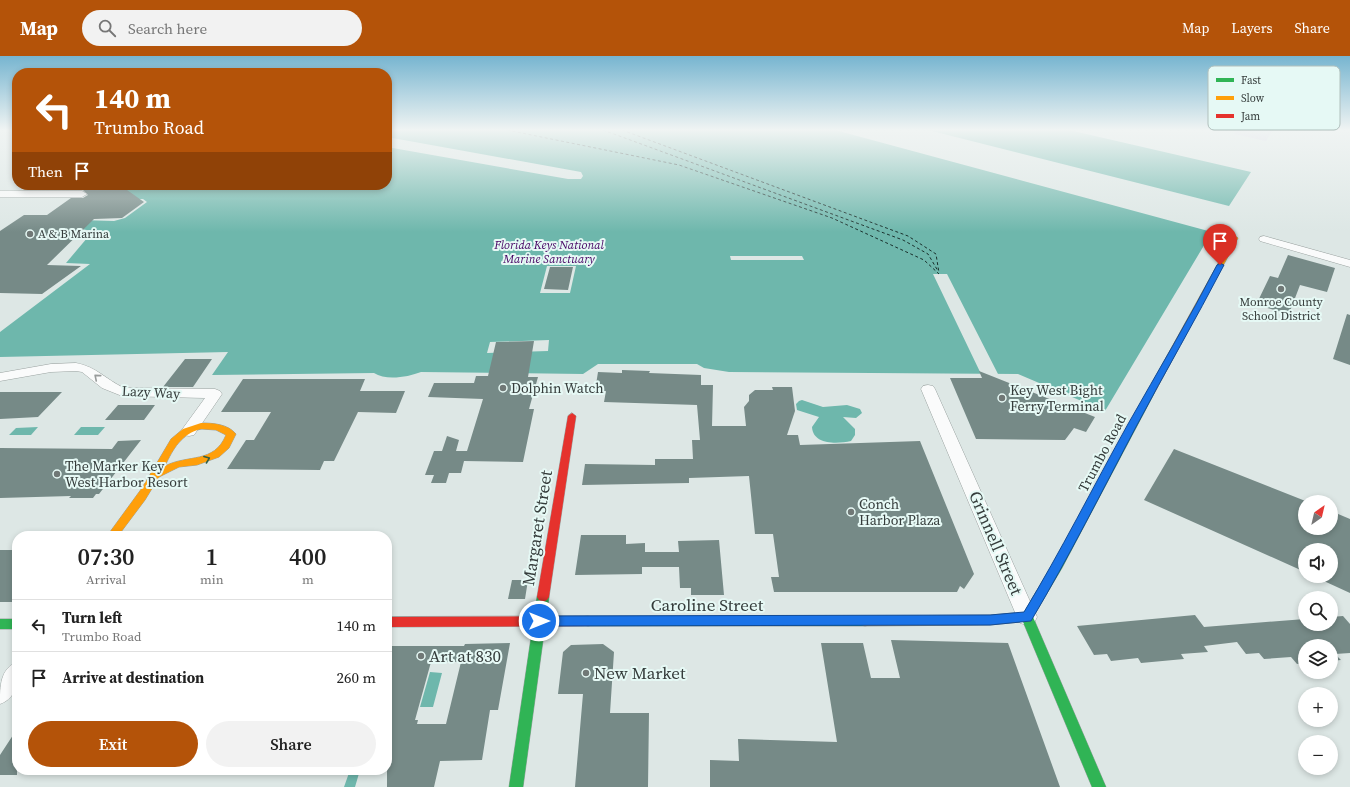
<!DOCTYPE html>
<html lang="en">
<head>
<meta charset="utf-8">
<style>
	:root { --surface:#fff; --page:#f2f2f2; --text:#222; --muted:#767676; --line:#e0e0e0; --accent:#b45309 }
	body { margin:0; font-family:"Source Serif 4",serif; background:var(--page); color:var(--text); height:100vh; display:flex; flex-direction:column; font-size:15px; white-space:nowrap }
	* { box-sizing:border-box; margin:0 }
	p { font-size:13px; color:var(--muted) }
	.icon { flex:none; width:22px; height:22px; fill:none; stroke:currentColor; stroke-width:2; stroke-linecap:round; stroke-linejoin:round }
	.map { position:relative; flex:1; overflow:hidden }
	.drawer { position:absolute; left:12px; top:475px; width:380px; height:244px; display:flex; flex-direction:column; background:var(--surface); border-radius:16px; box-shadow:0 2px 6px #0003 }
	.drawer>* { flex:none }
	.hud { position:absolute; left:12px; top:12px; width:380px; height:122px; border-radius:16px; box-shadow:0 2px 6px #0003; background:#b45309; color:#fff; overflow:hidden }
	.needle { width:26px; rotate:34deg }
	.controls { position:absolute; left:1298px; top:439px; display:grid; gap:8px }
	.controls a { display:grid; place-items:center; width:40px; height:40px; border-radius:50%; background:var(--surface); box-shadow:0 2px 6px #0003; font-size:20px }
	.pin { position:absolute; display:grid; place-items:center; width:34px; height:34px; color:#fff; margin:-41px -17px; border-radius:50% 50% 50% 0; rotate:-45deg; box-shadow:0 0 4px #0007 }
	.pin .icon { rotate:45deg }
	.me { position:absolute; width:44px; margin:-22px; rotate:90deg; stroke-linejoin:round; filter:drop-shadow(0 0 3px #0008) }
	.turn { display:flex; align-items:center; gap:14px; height:84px; padding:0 16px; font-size:18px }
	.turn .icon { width:52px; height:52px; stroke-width:2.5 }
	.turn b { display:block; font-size:28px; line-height:34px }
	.then { display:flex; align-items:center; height:38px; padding:0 16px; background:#0003; gap:8px; font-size:15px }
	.eta { display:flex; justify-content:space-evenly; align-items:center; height:68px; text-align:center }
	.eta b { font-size:24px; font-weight:600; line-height:28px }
	.button { display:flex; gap:8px; margin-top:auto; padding:8px 16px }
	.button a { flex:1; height:46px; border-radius:24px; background:var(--accent); color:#fff; font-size:16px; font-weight:600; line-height:46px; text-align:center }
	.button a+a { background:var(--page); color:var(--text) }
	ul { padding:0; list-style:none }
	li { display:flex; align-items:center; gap:12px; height:52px; padding:0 16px; border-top:1px solid var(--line) }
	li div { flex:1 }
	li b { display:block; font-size:15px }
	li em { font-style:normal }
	header { display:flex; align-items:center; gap:24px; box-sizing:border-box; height:56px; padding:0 20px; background:var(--accent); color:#fff }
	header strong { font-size:19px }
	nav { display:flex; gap:22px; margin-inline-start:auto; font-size:14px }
	.search { width:280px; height:36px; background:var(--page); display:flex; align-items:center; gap:10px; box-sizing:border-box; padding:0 14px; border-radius:22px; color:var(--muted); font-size:15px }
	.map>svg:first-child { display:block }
	.green { fill:#d1c4e2 }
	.water { fill:#6eb7ac }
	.pier { fill:#dde7e5 }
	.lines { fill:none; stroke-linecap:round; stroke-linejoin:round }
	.ferry { stroke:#1a312d; stroke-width:1; stroke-dasharray:3 2.5; stroke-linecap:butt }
	.building { fill:#768a87; fill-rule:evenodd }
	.street-casing { stroke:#9aa2a0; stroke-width:1 }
	.fast-casing { stroke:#9aa2a0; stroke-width:1 }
	.slow-casing { stroke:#9aa2a0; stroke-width:1 }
	.jam-casing { stroke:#9aa2a0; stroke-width:1 }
	.street { fill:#fafbfb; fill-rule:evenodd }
	.fast { fill:#30b455; fill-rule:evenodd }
	.slow { fill:#ff9f0a; fill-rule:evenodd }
	.jam { fill:#e5322d; fill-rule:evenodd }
	.oneway { stroke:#989c9b }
	.oneway2 { stroke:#346043 }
	.route { fill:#1a73e8; stroke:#114b97 }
	.poi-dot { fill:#707876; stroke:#e6f9f5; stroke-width:1.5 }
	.labels { text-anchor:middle; stroke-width:4; stroke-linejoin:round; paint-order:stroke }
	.far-poi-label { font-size:12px; fill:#353c3b; stroke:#e6f9f5; text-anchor:start }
	.far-park-label { font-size:12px; font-style:italic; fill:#450263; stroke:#e6f9f5 }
	.poi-label { font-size:14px; fill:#353c3b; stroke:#e6f9f5; text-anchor:start }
	.street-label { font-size:14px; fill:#353c3b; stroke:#e6f9f5 }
	.near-street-label { font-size:17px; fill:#353c3b; stroke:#e6f9f5 }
	.near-poi-label { font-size:17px; fill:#353c3b; stroke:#e6f9f5; text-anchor:start }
	.key { fill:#e6f9f5; stroke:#b1c0bd; stroke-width:1 }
	.key-label { font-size:11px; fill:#353c3b }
</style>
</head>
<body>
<header>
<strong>Map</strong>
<div class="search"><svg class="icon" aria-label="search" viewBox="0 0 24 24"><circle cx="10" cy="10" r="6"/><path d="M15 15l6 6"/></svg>Search here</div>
<nav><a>Map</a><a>Layers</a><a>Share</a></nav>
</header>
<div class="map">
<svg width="1350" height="731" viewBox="0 0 1350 731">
	<rect width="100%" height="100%" fill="#dde7e5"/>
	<path class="green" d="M1237 74H1273L1266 85 1234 78Z"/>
	<path class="water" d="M387 74H835L1212 176 1105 355 1018 318 729 316 704 312 697 308H598L583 318 421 316C408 321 386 325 374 317L212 319 228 296 0 301V276L90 208 66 207 93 175 69 171 79 164 114 165 125 162 147 146 143 143 110 144 119 132H148L153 129H387Z
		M928 74H1069L1251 116 1229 150Z
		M802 344 823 351 847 349 860 353 862 357 856 362 843 361 855 373V379L851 385C837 388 813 389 812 371L819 361 797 354 796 348 799 345Z
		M38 371 31 379H9L16 372Z
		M81 371H105L98 379H74Z
		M430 616 442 617 433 651H420Z
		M350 714H360L355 731H344Z"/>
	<path class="pier" d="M387 81 581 116 583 120 581 123H568L387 91Z
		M730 200H802L804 204H731Z
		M547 210H576L570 237H540Z
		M933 218H947L998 318H981Z
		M549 284 548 295 487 297 490 286Z"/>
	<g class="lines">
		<path class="ferry" d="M507 74 679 109 832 162 924 204 939 218
			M603 74 903 184 928 198 938 215
			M622 74 908 180 936 198 939 217"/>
	</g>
	<path class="building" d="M89 129H120L144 146 122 162 94 163 47 209 81 210 42 238 0 237V175L24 159H47L71 142H83L88 139 83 134Z
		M1288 199 1335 212 1327 236 1300 229 1289 258 1256 249 1270 220 1278 222Z
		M550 211H573L568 234 544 233Z
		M1347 258 1350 259V309L1333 303Z
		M534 285 528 321H538L529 353H534L523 406 464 405 461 417H449L446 427H431L434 419H425L434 395H442L447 380 459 384 456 395H467L483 343 428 341 434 327H474L476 320H488L496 286Z
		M185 303H212L193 331H163Z
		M622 314 650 315 649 317 701 319V329H713L712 370H746L744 351 749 345V339L755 334H773L772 331H792L795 355 787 379H798L800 389 920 385 974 518 964 533 960 530 957 536H774L771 521H779L773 478H755L749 420 689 422V427L582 429 585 408 655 409V403H693L692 384H700L697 349 604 346 606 335H595L598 316 622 317Z
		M979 315 1095 361 1086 376 1074 372 1065 384 976 383 950 322H982Z
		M243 323H365L360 335H405L396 357 358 356 334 405H324L320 414 227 413 246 384H254L271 356H221Z
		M0 336H62L38 361 0 363Z
		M118 349H155L144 364H105Z
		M141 384 99 438H96L93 442H69L71 440 0 442V392L112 393 118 385Z
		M1174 393 1308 446H1305V472H1331V455L1350 463V537L1313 520H1331V494H1305V516L1144 444Z
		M581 479H626V488L645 487V496H679L678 485 719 484 724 539H691V532H680L679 511H642V518L575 519Z
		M0 494H17V546H0Z
		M512 524H528L525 543H508Z
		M1195 559 1204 571 1305 563V568H1331V561L1343 560 1350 568V597L1335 598 1341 604 1331 605V590H1305V607L1297 608 1291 601 1264 603 1259 597 1246 598 1237 586 1204 590 1208 596 1181 598 1184 603 1141 607 1138 602 1111 605 1107 598 1094 599 1077 570Z
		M891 584 1008 587 1060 731H710V704L739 705 738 683 837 686 821 587H863L871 622H900Z
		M510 587 498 654H490L482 704 440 705 434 731H387V590H464L465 588ZM431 606H461L446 668H417L418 664H415Z
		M603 588 614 596 610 657H649L648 731H575L583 638H558L563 596 571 589Z
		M17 673V719H0V699Z"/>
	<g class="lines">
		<g class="street-casing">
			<path id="street" d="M0 135H82L87 138 82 141H0Z
				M1264 180 1350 204V211L1260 185 1259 183 1260 181Z
				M76 307C97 311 105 323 124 332L215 333 220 335 222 338 194 379 189 380 184 379 181 375 205 342 122 340 102 332 82 316 76 315 51 316 0 325V317L51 308Z
				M928 329 933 330 935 333 1037 561 1034 567 1027 569 1020 567 1017 561 921 333 923 330Z
				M17 606C17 623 19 641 0 648 0 630 0 613 17 606Z"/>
		</g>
		<g class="fast-casing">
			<path id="fast" d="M1151 333 1155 336 1062 512 1033 561 1106 731H1092L1021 561 1054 506 1147 336Z
				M543 536 547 538 549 541 523 731H509L537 541 539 538Z
				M588 560H865L869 561 871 565 869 569 865 570H588L584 569 582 565 584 561Z
				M0 563H17V573H0Z"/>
		</g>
		<g class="slow-casing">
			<path id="slow" d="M1235 180 1238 182 1155 336 1151 339 1148 338 1147 336 1232 182Z
				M201 367C213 367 228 368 236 378L229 392 219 401 197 409 179 411 159 421 145 444 118 480H107L142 432 171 383 183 373ZM201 373 216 374 226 379C214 408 188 398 165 410 173 393 181 378 201 373Z
				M1027 556 1031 557 1033 561 1031 565 990 569 865 570 861 569 859 565 861 561 865 560 990 559Z"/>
		</g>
		<g class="jam-casing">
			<path id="jam" d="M572 357 576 360 549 541 547 544 543 546 539 544 537 541 568 360Z
				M588 560 592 561 594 565 592 569 588 570 387 571V561Z"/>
		</g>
		<use href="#street" class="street"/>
		<use href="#fast" class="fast"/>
		<use href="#slow" class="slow"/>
		<use href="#jam" class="jam"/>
	</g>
	<defs><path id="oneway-chevron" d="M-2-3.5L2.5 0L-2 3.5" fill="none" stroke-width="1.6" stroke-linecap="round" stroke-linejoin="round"/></defs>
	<use class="oneway" href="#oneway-chevron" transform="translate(97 321) rotate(-140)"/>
	<use class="oneway2" href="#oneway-chevron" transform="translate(207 403) rotate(-21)"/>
	<linearGradient id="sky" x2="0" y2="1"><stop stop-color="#77b5d0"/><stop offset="0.42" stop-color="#f0f4f3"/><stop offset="1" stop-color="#f0f4f3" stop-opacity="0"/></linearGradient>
	<rect width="1350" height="176" fill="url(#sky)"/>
	<path class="route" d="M1220 207 1224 209C1196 263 1165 316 1137 369 1102 435 1069 501 1031 565L990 569 539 570 535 569 533 565 535 562 539 560 990 559 1024 556C1061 495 1093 431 1128 368 1158 315 1189 263 1217 209Z"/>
	<g class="poi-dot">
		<circle cx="30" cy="178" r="4"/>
		<circle cx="1281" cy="233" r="4"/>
		<circle cx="503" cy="332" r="4"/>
		<circle cx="1002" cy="342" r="4"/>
		<circle cx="57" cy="418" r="4"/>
		<circle cx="851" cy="456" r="4"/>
		<circle cx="421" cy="600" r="4"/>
		<circle cx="586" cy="617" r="4"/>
	</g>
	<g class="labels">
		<g class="far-poi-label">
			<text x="38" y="182">A &amp; B Marina</text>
			<text x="1281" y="250" text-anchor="middle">Monroe County<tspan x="1281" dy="14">School District</tspan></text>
		</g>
		<g class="far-park-label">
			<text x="549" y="193">Florida Keys National<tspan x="549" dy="14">Marine Sanctuary</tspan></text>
		</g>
		<g class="poi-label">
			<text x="511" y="337">Dolphin Watch</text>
			<text x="1010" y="339">Key West Bight<tspan x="1010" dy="16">Ferry Terminal</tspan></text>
			<text x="65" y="415">The Marker Key<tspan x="65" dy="16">West Harbor Resort</tspan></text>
			<text x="859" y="453">Conch<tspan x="859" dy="16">Harbor Plaza</tspan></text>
		</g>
		<g class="street-label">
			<text transform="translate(151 336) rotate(3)" y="5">Lazy Way</text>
			<text transform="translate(1102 397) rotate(-62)" y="5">Trumbo Road</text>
		</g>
		<g class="near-street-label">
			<text transform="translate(537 472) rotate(-81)" y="6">Margaret Street</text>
			<text transform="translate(996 487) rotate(67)" y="6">Grinnell Street</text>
			<text x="707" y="555">Caroline Street</text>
		</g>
		<g class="near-poi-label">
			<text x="429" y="606">Art at 830</text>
			<text x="594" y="623">New Market</text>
		</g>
	</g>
	<rect x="1208" y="10" width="132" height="64" rx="6" class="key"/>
	<rect x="1216" y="22" width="18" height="4" fill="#30b455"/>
	<rect x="1216" y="40" width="18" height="4" fill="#ff9f0a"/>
	<rect x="1216" y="58" width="18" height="4" fill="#e5322d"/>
	<g class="key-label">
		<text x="1241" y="28">Fast</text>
		<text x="1241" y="46">Slow</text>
		<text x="1241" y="64">Jam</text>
	</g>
</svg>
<div class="controls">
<a><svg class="needle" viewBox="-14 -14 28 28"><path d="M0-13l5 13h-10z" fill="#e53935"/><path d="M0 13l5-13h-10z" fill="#767676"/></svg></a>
<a><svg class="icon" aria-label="sound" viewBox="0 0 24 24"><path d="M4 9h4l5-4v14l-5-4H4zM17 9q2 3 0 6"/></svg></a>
<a><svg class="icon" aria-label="search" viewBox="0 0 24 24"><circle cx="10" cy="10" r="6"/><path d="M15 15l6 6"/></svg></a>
<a><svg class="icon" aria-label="layers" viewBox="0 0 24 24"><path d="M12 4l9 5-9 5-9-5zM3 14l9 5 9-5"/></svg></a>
<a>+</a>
<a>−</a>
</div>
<div class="pin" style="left:1220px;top:209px;background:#d93025"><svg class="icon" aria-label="arrive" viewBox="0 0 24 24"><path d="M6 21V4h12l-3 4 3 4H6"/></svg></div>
<svg class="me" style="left:539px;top:565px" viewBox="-20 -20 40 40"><circle r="17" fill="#1a73e8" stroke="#fff" stroke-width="3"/><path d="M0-11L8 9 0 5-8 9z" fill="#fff"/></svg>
<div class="hud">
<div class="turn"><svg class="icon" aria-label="left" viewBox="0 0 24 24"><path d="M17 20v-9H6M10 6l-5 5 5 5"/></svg><div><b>140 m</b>Trumbo Road</div></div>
<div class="then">Then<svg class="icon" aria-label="arrive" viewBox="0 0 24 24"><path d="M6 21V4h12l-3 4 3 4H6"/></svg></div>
</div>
<section class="drawer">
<div class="eta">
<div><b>07:30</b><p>Arrival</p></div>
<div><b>1</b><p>min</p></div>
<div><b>400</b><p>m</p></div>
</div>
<ul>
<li><svg class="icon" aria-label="left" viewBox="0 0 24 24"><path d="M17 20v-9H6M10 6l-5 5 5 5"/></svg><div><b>Turn left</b><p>Trumbo Road</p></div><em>140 m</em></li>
<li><svg class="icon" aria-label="arrive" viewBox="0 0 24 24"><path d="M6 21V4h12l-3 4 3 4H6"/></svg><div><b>Arrive at destination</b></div><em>260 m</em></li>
</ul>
<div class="button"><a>Exit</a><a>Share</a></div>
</section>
</div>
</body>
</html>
